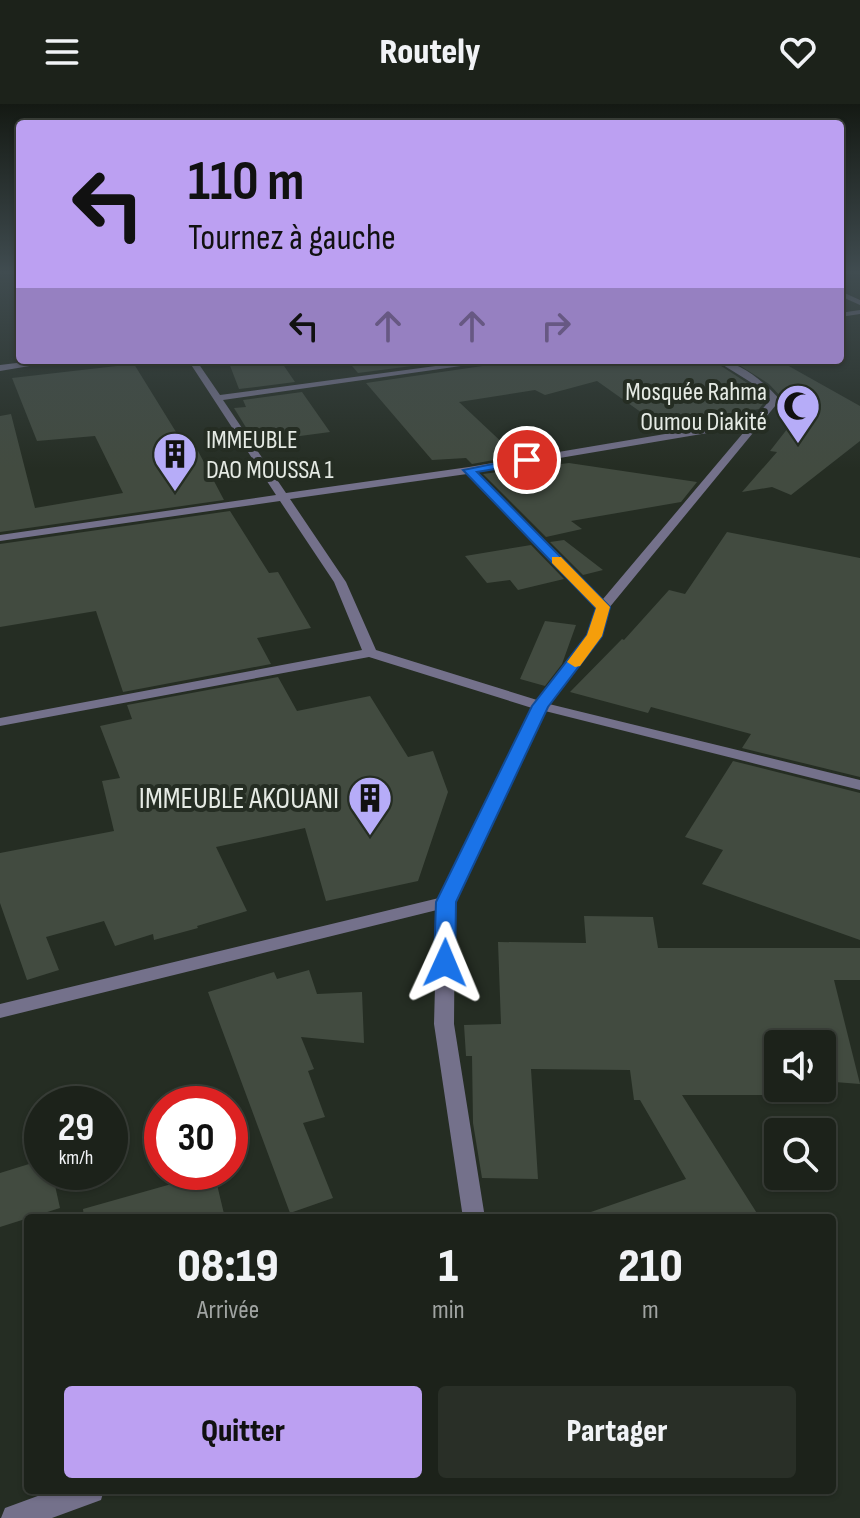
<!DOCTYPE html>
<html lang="fr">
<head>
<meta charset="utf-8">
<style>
	:root { --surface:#1c221a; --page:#292f27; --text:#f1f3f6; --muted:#a0a4a2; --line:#3a3f39; --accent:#bca0f2 }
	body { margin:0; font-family:"Sofia Sans Condensed",sans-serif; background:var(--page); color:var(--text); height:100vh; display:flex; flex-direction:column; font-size:30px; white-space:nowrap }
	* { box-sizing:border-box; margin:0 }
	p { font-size:26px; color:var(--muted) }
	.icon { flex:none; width:44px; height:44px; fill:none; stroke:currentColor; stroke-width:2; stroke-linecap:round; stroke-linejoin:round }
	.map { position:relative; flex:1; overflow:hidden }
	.side { position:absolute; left:24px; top:1110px; width:812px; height:280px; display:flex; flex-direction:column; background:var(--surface); border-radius:8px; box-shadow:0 2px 6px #0004,0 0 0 2px var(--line) }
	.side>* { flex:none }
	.hud { position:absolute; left:16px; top:16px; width:828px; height:244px; border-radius:8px; box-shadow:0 2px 6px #0004,0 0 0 2px var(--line); background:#bca0f2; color:#111; overflow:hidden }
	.tools { position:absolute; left:764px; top:926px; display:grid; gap:16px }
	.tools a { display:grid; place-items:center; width:72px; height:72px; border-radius:8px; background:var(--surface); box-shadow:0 2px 6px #0004,0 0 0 2px var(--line); font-size:40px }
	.speed { position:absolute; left:24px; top:982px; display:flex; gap:16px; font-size:40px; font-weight:700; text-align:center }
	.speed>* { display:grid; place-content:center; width:104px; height:104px; border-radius:50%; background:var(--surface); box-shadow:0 2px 6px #0004,0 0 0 2px var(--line); line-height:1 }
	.speed small { font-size:20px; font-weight:400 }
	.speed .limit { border:12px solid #d22; background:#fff; color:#111 }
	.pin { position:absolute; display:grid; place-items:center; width:68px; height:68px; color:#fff; margin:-34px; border:4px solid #fff; border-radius:50%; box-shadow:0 2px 8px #0007 }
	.me { position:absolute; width:88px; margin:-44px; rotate:1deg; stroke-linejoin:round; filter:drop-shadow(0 0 6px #0008) }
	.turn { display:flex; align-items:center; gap:28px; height:168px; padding:0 40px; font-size:36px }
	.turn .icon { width:104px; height:104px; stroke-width:2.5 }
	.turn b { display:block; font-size:56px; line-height:68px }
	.lanes { display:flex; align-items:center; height:76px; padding:0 40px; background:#0003; justify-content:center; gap:40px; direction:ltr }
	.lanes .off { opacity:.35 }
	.eta { display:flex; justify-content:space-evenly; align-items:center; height:136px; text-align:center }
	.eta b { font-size:48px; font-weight:800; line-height:56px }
	.primary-button { display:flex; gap:16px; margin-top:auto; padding:16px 40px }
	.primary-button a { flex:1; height:92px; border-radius:8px; background:var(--accent); color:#111; font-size:32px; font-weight:800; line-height:92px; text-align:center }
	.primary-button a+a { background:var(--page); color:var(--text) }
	header { display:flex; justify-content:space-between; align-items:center; height:104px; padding:0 40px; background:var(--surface); font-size:36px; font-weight:800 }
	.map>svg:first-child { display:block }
	.building { fill:#424b40 }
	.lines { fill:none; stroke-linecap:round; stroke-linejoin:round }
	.minor { fill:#74718b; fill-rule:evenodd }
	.route { fill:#1a73e8; stroke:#114b97; stroke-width:2 }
	.slow { fill:#f59e0b }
	.labels { text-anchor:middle; stroke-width:8; stroke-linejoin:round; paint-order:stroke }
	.far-poi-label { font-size:26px; fill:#e5eae4; stroke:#252d23; text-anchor:end }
	.poi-label { font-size:30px; fill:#e5eae4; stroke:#252d23; text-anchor:end }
</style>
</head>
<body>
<header><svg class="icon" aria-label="menu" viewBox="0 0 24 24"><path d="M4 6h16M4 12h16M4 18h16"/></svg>Routely<svg class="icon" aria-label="heart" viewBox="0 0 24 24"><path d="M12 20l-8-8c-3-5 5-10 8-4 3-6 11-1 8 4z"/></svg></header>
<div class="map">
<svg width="860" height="1414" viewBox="0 0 860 1414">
	<rect width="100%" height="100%" fill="#252d23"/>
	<path class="building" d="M280 256 295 278 239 285 229 259Z
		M347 256H458L358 269Z
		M506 256H712L758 286 766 296 759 305 659 321 597 277 545 291 535 286 459 298 509 345 493 348 516 352 472 360 466 354 432 356 366 279 503 259Z
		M731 256H778L860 302V337L791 391 772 383 742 388 777 348 770 347 809 297 780 301 782 294 769 280Z
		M134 260 189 349 198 347 224 396 0 428V312L11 310 35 404 123 389 95 332 37 337 12 274Z
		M302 288 330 328 255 338 234 304 246 303 243 296Z
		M569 359 697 378 681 398 571 417 582 425 546 433 483 370Z
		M230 407 269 469 278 468 311 524 257 534 271 560 123 588 96 507 0 523V440Z
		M727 428 860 454V673L742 644 751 630 651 603 648 609 570 588 622 535 624 536 669 486 685 490Z
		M564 436 603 466 583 471 550 438Z
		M531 441 564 475 518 486 510 476 487 479 465 452Z
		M545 517 576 521 562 560 545 582 520 575Z
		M278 573 297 607 370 592 408 653 433 647 448 688 418 777 326 797 305 724 216 743 247 807 197 822 198 824 154 836 153 830 115 842 104 817 46 833 59 866 27 876 0 799V749L114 727 102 677 120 674 100 622 132 615 127 601Z
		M733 657 860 689V836L702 780 723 746 685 733Z
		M584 812 653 813 658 844H860V876H834L860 980 822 977V940H778V984H795L797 991H682L760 1114H589L588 1109 686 1075 640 996H634L630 966 531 965 538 1075 482 1074 473 1019 472 952H466L464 921 501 920 498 838 586 839Z
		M309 866 317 890 362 888 364 939 301 933 314 965 308 967 325 1013 303 1019 333 1094 290 1109 208 888 274 868 277 875Z
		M42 1056V1068H52L60 1104 0 1123V1069Z
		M214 1068 225 1114H84L83 1105Z"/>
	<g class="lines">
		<path class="minor" d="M840 187 860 196V201L840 192Z
			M860 206V210L840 213V209Z
			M41 256H65L0 267V261Z
			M188 256H196L220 291 480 256H503L223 296 286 389 469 363 754 315 770 296 760 284 715 256C738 256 765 278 780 296L609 504 602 532 549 600 860 676V686L545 607 455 798 454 920 485 1114H463L434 920 437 806 0 914V900L439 794 532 604 369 553 0 622V614L362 546 334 478 280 397 0 437V431L276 391ZM749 322 603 495 477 368ZM467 370 596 504 589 531 537 596 376 546 346 478 290 395Z
			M54 1386H104L101 1396 52 1414H1L5 1404Z"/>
	</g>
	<linearGradient id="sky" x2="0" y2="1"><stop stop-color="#141913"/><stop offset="0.46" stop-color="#404c50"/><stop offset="1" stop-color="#404c50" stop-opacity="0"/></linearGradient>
	<rect width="860" height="365" fill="url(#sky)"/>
	<path class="route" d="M527 353 531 354V359L477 368 610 503 602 532 548 603 456 798 455 859 452 865H437L434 859 436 798 532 602 587 531 596 504 463 366Z"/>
	<path class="slow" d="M552 453H561L610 503 602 532 580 562 575 563 567 558 587 531 596 504 552 459Z"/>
	<defs>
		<g id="mosque-pin" transform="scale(2.3)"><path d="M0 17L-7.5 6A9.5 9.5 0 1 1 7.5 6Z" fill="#b6acf8" stroke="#252d23"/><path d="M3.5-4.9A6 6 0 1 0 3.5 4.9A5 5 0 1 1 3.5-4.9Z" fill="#111"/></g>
		<g id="building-pin" transform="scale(2.3)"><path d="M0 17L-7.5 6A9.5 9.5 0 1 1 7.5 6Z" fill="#b6acf8" stroke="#252d23"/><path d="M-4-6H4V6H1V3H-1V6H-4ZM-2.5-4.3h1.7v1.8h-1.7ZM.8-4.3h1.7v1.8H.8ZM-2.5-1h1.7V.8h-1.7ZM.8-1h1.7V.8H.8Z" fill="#111"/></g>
	</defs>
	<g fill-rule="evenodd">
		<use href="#mosque-pin" x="798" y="302"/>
		<use href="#building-pin" x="175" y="350"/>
		<use href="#building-pin" x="370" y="694"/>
	</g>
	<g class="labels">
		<g class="far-poi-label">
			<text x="767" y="296">Mosquée Rahma<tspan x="767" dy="30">Oumou Diakité</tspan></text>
			<text x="206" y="344" text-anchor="start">IMMEUBLE<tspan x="206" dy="30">DAO MOUSSA 1</tspan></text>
		</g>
		<g class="poi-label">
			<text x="339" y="704">IMMEUBLE AKOUANI</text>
		</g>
	</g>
</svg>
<div class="tools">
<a><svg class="icon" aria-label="sound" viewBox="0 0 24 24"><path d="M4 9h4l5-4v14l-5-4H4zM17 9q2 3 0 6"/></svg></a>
<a><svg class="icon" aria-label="search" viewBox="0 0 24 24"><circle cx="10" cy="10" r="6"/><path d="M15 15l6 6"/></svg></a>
</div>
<div class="speed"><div>29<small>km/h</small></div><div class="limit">30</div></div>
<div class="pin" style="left:527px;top:356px;background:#d93025"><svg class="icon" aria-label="arrive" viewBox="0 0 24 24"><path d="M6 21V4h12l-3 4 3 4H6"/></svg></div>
<svg class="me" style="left:445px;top:859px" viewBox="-20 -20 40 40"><path d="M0-17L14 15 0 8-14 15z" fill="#1a73e8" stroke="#fff" stroke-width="4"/></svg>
<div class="hud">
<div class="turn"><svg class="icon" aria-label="left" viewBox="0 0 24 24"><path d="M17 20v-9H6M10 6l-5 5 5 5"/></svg><div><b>110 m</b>Tournez à gauche</div></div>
<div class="lanes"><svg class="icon" aria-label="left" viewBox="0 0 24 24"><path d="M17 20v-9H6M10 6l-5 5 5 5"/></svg><svg class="icon off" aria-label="ahead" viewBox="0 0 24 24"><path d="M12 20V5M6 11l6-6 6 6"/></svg><svg class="icon off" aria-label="ahead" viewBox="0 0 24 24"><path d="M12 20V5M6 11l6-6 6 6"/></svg><svg class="icon off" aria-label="right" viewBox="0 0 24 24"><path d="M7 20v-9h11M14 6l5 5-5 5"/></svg></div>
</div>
<section class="side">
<div class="eta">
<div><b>08:19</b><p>Arrivée</p></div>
<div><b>1</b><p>min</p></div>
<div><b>210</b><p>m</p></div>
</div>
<div class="primary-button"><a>Quitter</a><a>Partager</a></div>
</section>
</div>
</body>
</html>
